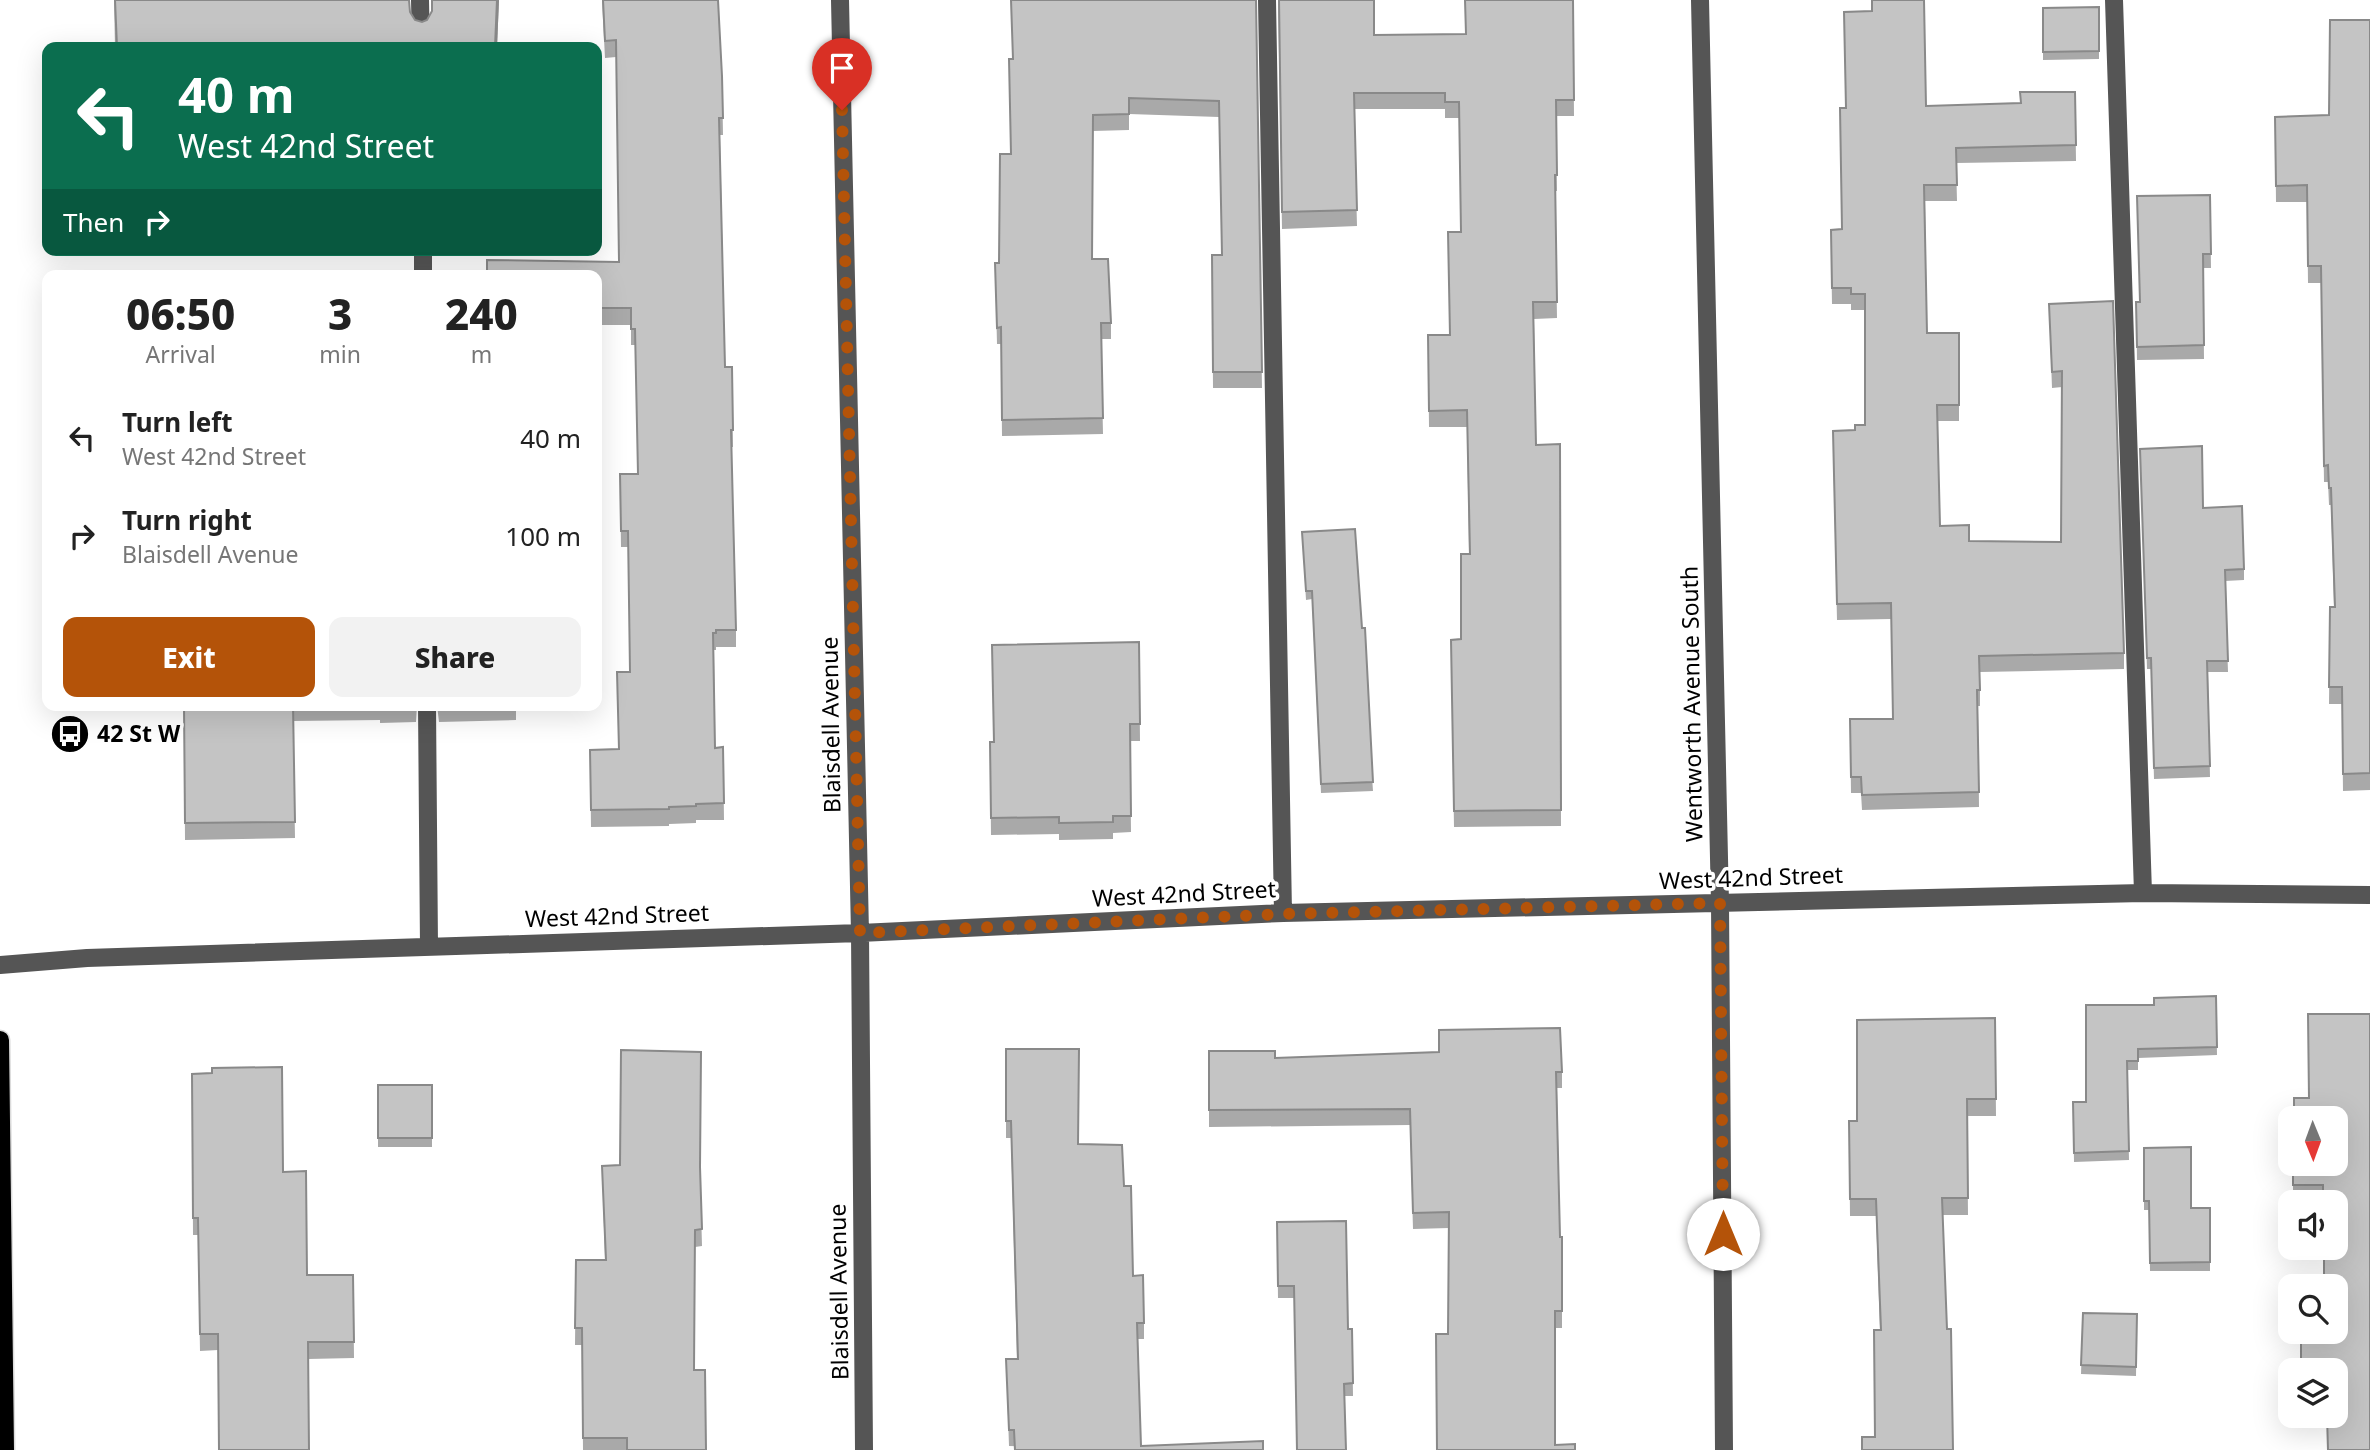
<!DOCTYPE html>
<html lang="en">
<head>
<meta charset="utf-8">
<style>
	:root { --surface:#fff; --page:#f2f2f2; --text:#222; --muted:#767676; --accent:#b45309 }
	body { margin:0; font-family:"Noto Sans",sans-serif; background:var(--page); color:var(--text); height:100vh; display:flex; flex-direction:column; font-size:26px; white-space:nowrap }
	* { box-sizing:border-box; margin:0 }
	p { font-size:23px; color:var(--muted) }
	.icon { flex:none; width:38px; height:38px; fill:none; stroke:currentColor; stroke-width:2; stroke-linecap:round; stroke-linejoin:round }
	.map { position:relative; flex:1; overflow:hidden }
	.drawer { position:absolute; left:42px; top:270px; width:560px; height:441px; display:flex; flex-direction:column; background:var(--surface); border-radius:14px; box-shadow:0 7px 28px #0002 }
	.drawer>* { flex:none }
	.guide { position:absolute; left:42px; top:42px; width:560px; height:214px; border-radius:14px; box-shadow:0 7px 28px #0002; background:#0b6e4f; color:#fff; overflow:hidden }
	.needle { width:46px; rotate:179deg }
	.tools { position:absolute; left:2278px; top:1106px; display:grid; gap:14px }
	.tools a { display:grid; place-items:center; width:70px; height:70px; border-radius:14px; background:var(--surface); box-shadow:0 7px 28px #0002; font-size:35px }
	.pin { position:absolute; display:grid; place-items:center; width:60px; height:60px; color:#fff; margin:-72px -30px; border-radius:50% 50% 50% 0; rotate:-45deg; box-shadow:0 0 7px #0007 }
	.pin .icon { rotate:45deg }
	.me { position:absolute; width:77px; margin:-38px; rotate:0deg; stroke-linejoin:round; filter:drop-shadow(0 0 5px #0008) }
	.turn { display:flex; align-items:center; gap:24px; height:147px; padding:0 21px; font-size:32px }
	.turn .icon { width:91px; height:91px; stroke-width:2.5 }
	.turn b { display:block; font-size:49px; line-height:60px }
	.then { display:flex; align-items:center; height:66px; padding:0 21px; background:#0003; gap:14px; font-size:26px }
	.eta { display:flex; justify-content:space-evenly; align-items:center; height:119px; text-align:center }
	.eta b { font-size:42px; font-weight:800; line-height:49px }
	.primary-button { display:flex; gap:14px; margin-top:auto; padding:14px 21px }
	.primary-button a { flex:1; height:80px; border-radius:14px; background:var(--accent); color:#fff; font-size:28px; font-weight:800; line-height:80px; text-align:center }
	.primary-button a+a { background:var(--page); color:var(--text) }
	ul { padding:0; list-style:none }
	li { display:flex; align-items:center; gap:21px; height:98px; padding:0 21px }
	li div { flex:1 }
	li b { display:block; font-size:26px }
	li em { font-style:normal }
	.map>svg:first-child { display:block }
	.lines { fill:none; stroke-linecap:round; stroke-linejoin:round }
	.major-casing { stroke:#dbdbdb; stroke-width:21 }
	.minor { stroke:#555; stroke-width:18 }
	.major { stroke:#000; stroke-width:18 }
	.wall { fill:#a9a9a9 }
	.shaded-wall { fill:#898989 }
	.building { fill:#c4c4c4; stroke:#898989; stroke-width:2 }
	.route { stroke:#b45309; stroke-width:12; stroke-dasharray:0 21.6 }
	.labels { text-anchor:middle; stroke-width:7; stroke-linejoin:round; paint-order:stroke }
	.street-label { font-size:23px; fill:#000; stroke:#fff }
	.poi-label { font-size:23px; font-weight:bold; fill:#000; stroke:#fff; text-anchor:start }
</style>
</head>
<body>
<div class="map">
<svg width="2370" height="1450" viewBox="0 0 2370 1450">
	<rect width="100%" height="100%" fill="#fff"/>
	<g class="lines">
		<g class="major-casing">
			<path id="major" d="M0 1040 5 1450"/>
		</g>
		<path class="minor" d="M420 0 421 47
			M840 0 860 933 864 1450
			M1267 0 1283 913
			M1700 0 1720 903 1724 1450
			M2114 0 2143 893
			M423 250V275
			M427 705 429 946
			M0 965 87 958 860 933 1283 913 2143 893 2370 895"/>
		<use href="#major" class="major"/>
	</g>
	<path class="wall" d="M114 0H409L410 12 415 20 422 22 427 20 432 12 431 0H499L497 47H115Z
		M602 0H718L722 76 723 135H720L725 367H732L733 447H731L736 630V647H716V650H714L715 748 723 747 724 820H696V823L669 824V826L591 827 590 750 619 749 630 672 628 547H621L620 474H638L635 345H631V325H597V275L619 262 616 57 605 58Z
		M1256 0 1262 388H1213L1212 255H1222L1219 117 1129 114V130L1093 131 1092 259 1111 323V339H1101L1103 434 1002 436 1001 344H997L995 263H999L1010 154 1012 59Z
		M1278 0 1374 35 1466 34 1573 0 1574 116H1556L1557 191H1555L1557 318 1534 319 1536 445 1560 444 1561 826 1454 827 1451 640 1461 639 1469 554 1467 427H1429L1428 335H1450L1461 232 1459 118H1445V109H1354L1357 226 1282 229Z
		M2043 8 2099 51V59L2043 60Z
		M2370 20V790L2343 791 2342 704H2329L2330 607H2334L2331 505H2329L2328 482H2324L2321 283H2308L2307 202H2276L2275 117 2329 115Z
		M2075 92 2076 161 1956 163 1957 201H1925L1927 333H1959V421H1937L1940 526 1969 541 2061 542 2062 387 2052 388 2049 304 2124 653V669L1980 672V706H1978L1979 807 1862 810 1861 793H1851L1850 719H1893L1891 619 1837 620 1833 446 1855 430 1865 425V310H1851V304H1832L1831 245 1926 106 2021 103Z
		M2210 195 2211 268H2203L2204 359 2137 360 2136 302H2140Z
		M2140 449 2203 508 2244 569V580L2225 581 2228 672H2208L2210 777 2154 779 2151 669H2147Z
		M1302 532 1362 628 1373 791 1321 793 1312 599 1306 600Z
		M1139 642 1140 741H1130L1131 832 1113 833V839L1059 840V834L991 835 990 742H994Z
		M184 705H417L416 722 380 723V720L293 721 295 838 185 840Z
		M437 705H516V720L439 722Z
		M2216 996 2217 1055 2138 1058V1070H2127L2129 1160 2074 1162 2073 1102H2086L2154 1005Z
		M2308 1014 2336 1332 2323 1201 2293 1202V1164L2309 1098Z
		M1995 1018 1996 1116H1967L1968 1215H1943L1875 1437 1880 1330 1876 1216H1850L1849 1121H1857Z
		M1006 1049 1079 1144 1124 1186 1133 1276 1144 1323V1339H1138L1141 1446 1263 1450 1009 1446 1006 1359H1017L1011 1138H1006Z
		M1209 1051 1275 1058 1562 1072V1088H1557L1560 1237H1562V1328H1555L1437 1450 1448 1334 1449 1228 1413 1229 1410 1125 1209 1127Z
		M192 1074 283 1172 307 1275H353L354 1358 308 1359 218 1350 200 1351 198 1235H193Z
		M378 1085H432V1147H378Z
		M2144 1148 2191 1208H2210V1271H2150L2149 1210H2144Z
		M602 1166 700 1173 702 1246 695 1247 694 1370 706 1450H583L582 1345H575L576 1260H605Z
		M1277 1222 1348 1329H1352L1353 1396H1344L1294 1298H1278Z
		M2083 1313 2137 1314 2136 1376 2081 1374Z"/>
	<path class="shaded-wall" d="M497 0H499L497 47H495Z"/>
	<path class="building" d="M115 0H409L410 12 415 20 422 22 427 20 432 11V0H497L495 47H117Z
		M603 0H718L722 76 723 118H719L725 367H732L733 430H731L736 630H716V633H713L715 748 723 747 724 803 696 804V806L669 807V809L591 810 590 750 619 749 617 672H630L628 531H621L620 474H638L635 329H631V308H597V275H487V260L619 262 616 40 605 41Z
		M1011 0H1256L1262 372H1213L1212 255H1222L1219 101 1129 98V114L1093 115 1092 259H1108L1111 323H1101L1103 418 1002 420 1001 327 997 328 995 263H999L1000 154H1011L1009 59H1013Z
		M1279 0H1374V35L1466 34 1465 0H1573L1574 100H1556L1557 175H1555L1557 302H1533L1536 445 1560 444 1561 810 1454 811 1451 640 1461 639V554H1470L1467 410 1429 411 1428 335H1450L1448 232H1461L1459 102H1445V93H1354L1357 210 1282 212Z
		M1872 0H1924L1926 106 2021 103 2020 92H2075L2076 145 1956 148 1957 185H1924L1927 333H1959V405H1937L1940 526 1969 525V541L2061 542 2062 371 2052 372 2049 304 2113 301 2124 653 1979 656 1980 690H1977L1979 792 1862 795 1861 777H1851L1850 719H1893L1891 603 1837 604 1833 431 1855 430V425H1865V294H1851V288H1832L1831 230 1842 229 1840 108H1846L1844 12 1872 11Z
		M2099 7V51L2043 52V8Z
		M2330 20H2370V773L2343 774 2342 687H2329L2330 607H2335L2331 488H2329L2328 465 2324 466 2321 266H2308L2307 185 2276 186 2275 117 2329 115Z
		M2210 195 2211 254H2203L2204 345 2137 347 2136 302H2140L2137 196Z
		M2202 446 2203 508 2242 506 2244 569 2225 570 2228 661H2207L2210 766 2154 768 2151 658H2147L2140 449Z
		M1355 529 1362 628H1365L1373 782 1321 784 1312 591H1306L1302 532Z
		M1139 642 1140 724H1130L1131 816H1113V822L1059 823V817L991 818 990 742H994L992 645Z
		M184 705H299H293L295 822 185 823Z
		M380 705H416L380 707Z
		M2216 996 2217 1047 2138 1049V1061H2127L2129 1151 2074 1153 2073 1102H2086V1005H2154V998Z
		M2308 1014H2370V1450H2328L2327 1416H2336V1370H2301V1332H2336V1286H2324V1248H2336V1202H2323V1185H2293V1164H2336V1118H2294V1098H2309Z
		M1995 1018 1996 1099H1967L1968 1198H1942L1947 1329H1951L1953 1450H1862V1437H1875L1874 1330H1881L1876 1199H1850L1849 1121H1857V1020Z
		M1560 1028 1562 1072H1556L1560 1237H1562V1311H1555V1445L1575 1444V1450H1437L1436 1334H1448L1449 1212 1413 1213 1410 1109 1209 1110V1051H1275V1058L1439 1052V1030Z
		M1006 1049H1079L1078 1144 1122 1145 1124 1186H1131L1133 1276 1143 1275 1144 1323H1137L1141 1446 1263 1441V1450H1015L1014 1430H1009L1006 1359H1018L1011 1121H1006Z
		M621 1050 701 1052 700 1167 702 1229 695 1230 694 1370H705L706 1450H627V1438H583L582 1328H575L576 1260H606L602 1166 620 1165Z
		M282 1067 283 1172 306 1171 307 1275H353L354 1342H308L309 1450H219L218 1334H200L198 1218H193L192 1074 212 1073V1068Z
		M378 1085H432V1138H378Z
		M2191 1147V1208H2210V1262L2150 1263 2149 1201H2144V1148Z
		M1346 1221 1348 1329H1352L1353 1383 1344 1384 1346 1450H1297L1294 1286H1278L1277 1222Z
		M2083 1313 2137 1314 2136 1367 2081 1365Z"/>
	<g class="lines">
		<path class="route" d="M842 110 860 933 1283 914 1720 903 1723 1234"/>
	</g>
	<defs>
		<g id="bus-disc" transform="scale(2.0125)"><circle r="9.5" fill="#000" stroke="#fff"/><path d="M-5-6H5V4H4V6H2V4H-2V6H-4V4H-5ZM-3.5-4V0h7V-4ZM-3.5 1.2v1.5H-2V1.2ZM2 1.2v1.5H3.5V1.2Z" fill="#fff"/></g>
	</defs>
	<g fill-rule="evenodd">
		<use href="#bus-disc" x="70" y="734"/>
	</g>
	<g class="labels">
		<g class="street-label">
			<text transform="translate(1692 704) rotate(-91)" y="8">Wentworth Avenue South</text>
			<text transform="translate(831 725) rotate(-91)" y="8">Blaisdell Avenue</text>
			<text transform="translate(1751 878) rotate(-2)" y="8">West 42nd Street</text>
			<text transform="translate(1184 894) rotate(-3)" y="8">West 42nd Street</text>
			<text transform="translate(617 916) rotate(-2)" y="8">West 42nd Street</text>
			<text transform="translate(839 1292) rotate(-91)" y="8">Blaisdell Avenue</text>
		</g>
		<g class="poi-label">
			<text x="97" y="742">42 St W</text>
		</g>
	</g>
</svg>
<div class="tools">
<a><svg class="needle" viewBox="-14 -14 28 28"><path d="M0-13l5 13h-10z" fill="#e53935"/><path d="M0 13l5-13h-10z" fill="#767676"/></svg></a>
<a><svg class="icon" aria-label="sound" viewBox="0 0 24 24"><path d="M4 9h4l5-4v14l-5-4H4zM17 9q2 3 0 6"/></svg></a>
<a><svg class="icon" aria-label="search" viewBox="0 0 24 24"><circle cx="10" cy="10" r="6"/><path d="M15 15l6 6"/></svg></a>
<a><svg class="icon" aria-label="layers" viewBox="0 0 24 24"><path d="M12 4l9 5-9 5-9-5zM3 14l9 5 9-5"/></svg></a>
</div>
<div class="pin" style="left:842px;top:110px;background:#d93025"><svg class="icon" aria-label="arrive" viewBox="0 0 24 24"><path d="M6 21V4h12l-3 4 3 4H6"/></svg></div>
<svg class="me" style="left:1723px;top:1234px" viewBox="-20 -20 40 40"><circle r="19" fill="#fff"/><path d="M0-13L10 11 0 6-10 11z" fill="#b45309"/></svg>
<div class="guide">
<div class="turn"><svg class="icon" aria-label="left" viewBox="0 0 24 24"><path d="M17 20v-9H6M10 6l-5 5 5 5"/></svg><div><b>40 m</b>West 42nd Street</div></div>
<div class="then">Then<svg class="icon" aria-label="right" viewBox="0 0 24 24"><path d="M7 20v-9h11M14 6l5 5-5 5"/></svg></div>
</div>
<section class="drawer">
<div class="eta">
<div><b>06:50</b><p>Arrival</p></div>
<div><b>3</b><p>min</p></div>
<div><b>240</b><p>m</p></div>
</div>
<ul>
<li><svg class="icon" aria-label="left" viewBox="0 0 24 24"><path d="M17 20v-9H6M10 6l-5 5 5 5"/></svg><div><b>Turn left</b><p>West 42nd Street</p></div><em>40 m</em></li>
<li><svg class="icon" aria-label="right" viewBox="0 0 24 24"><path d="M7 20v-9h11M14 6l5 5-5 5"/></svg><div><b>Turn right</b><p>Blaisdell Avenue</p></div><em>100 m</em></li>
</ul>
<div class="primary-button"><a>Exit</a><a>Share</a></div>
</section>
</div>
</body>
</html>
